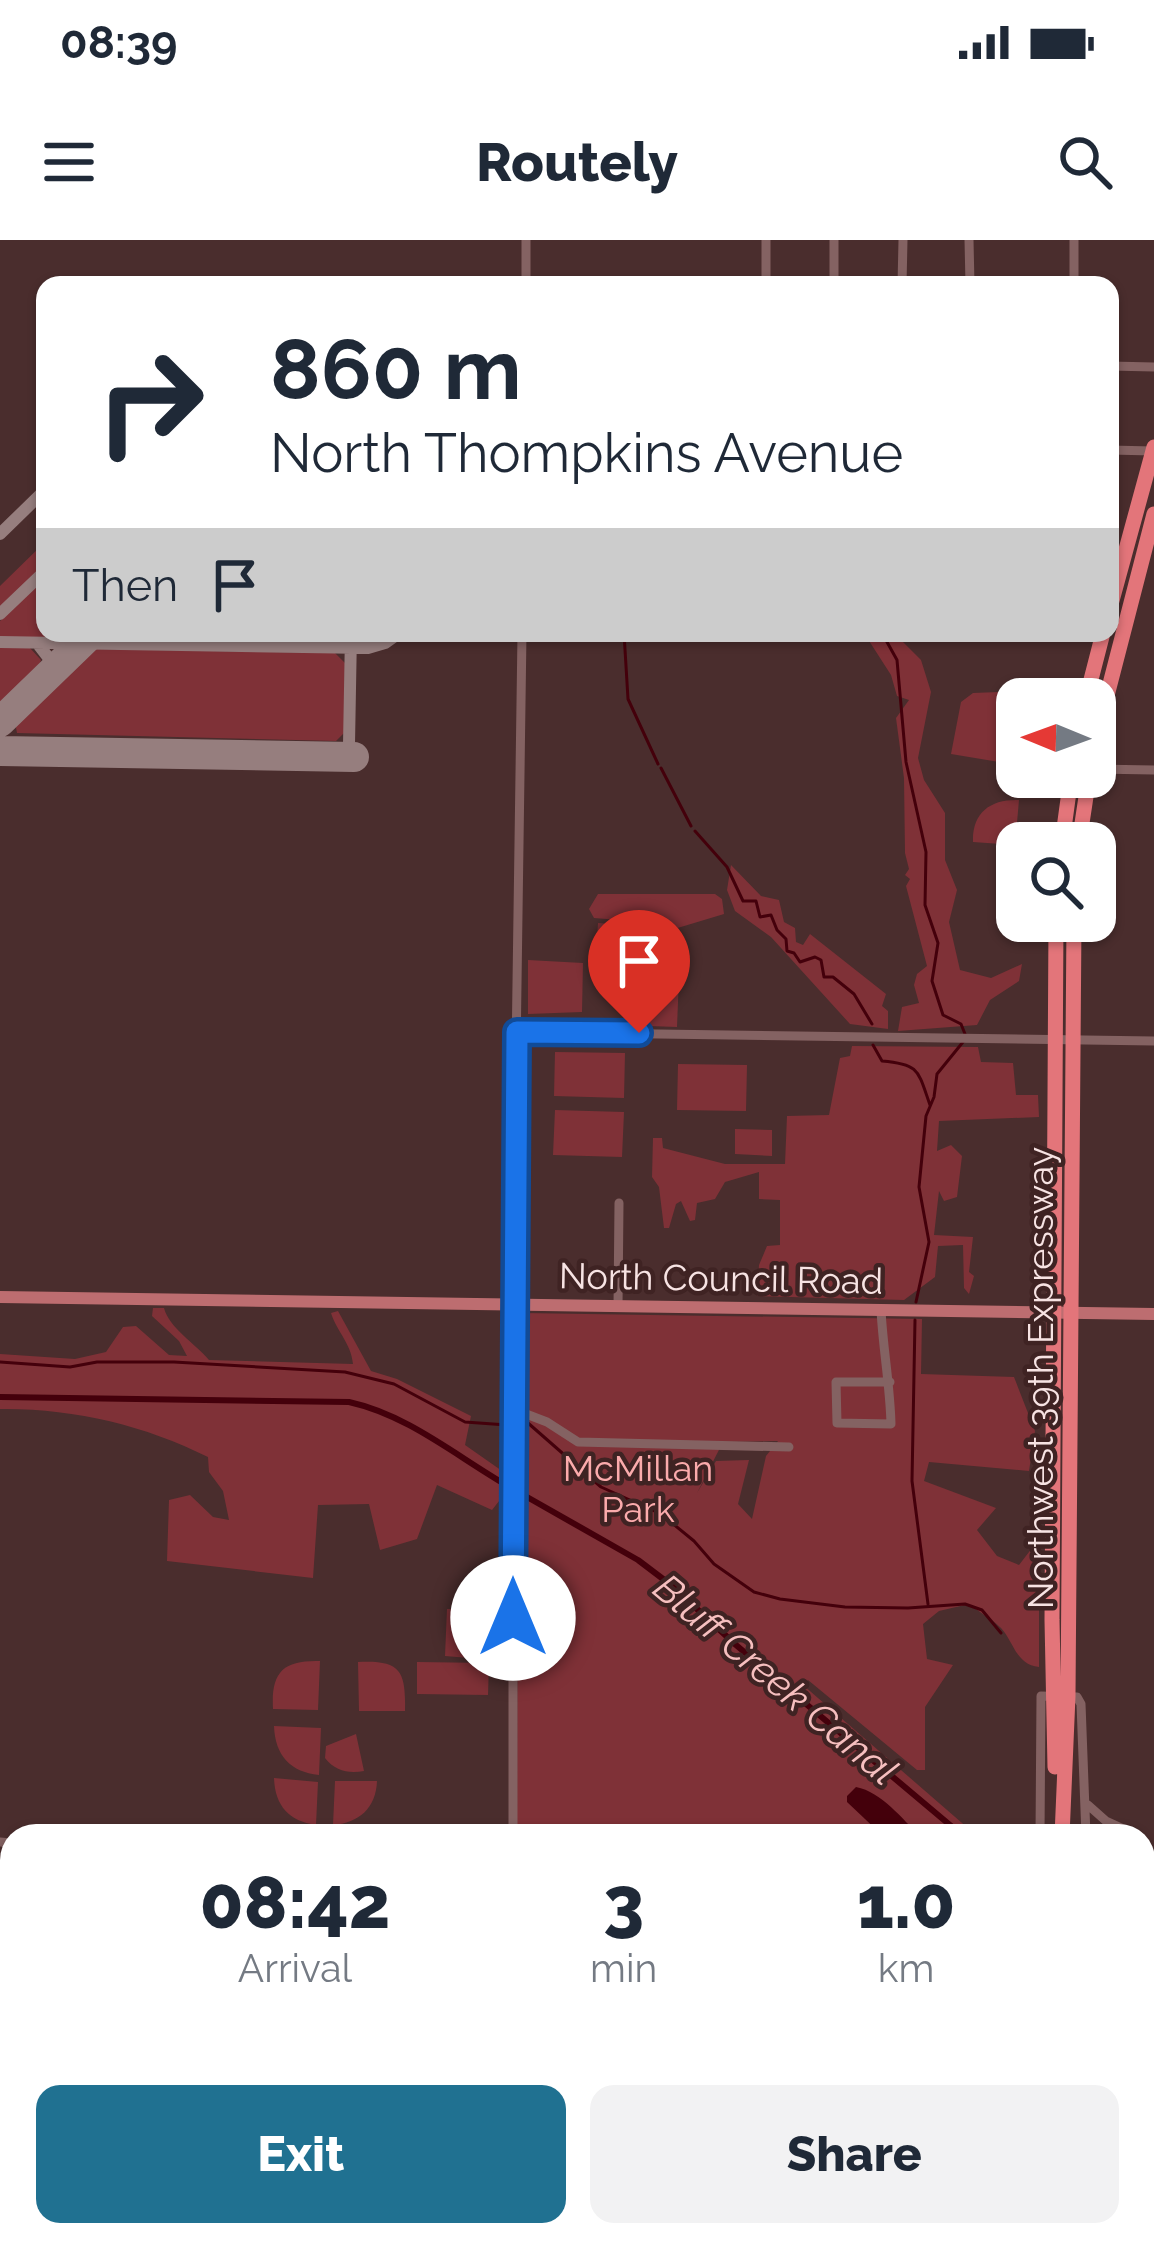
<!DOCTYPE html>
<html lang="en">
<head>
<meta charset="utf-8">
<style>
	:root { --surface:#fff; --page:#f2f2f3; --text:#1f2937; --muted:#747a83; --accent:#207191 }
	body { margin:0; font-family:Raleway,sans-serif; background:var(--page); color:var(--text); height:100vh; display:flex; flex-direction:column; font-size:45px; white-space:nowrap }
	* { box-sizing:border-box; margin:0 }
	p { font-size:39px; color:var(--muted) }
	.icon { flex:none; width:66px; height:66px; fill:none; stroke:currentColor; stroke-width:2; stroke-linecap:round; stroke-linejoin:round }
	.map { position:relative; flex:1; overflow:hidden }
	.drawer { position:absolute; left:0px; top:1584px; width:1155px; height:423px; display:flex; flex-direction:column; background:var(--surface); border-radius:36px 36px 0 0; box-shadow:0 3px 9px #0004 }
	.drawer>* { flex:none }
	.top-card { position:absolute; left:36px; top:36px; width:1083px; height:366px; border-radius:24px; box-shadow:0 3px 9px #0004; background:#fff; color:var(--text); overflow:hidden }
	.needle { width:78px; rotate:271deg }
	.controls { position:absolute; left:996px; top:438px; display:grid; gap:24px }
	.controls a { display:grid; place-items:center; width:120px; height:120px; border-radius:24px; background:var(--surface); box-shadow:0 3px 9px #0004; font-size:60px }
	.pin { position:absolute; display:grid; place-items:center; width:102px; height:102px; color:#fff; margin:-123px -51px; border-radius:50% 50% 50% 0; rotate:-45deg; box-shadow:0 0 12px #0007 }
	.pin .icon { rotate:45deg }
	.me { position:absolute; width:132px; margin:-66px; rotate:0deg; stroke-linejoin:round; filter:drop-shadow(0 0 9px #0008) }
	.turn { display:flex; align-items:center; gap:42px; height:252px; padding:0 36px; font-size:54px }
	.turn .icon { width:156px; height:156px; stroke-width:2.5 }
	.turn b { display:block; font-size:84px; line-height:102px }
	.then { display:flex; align-items:center; height:114px; padding:0 36px; background:#0003; gap:24px; font-size:45px }
	.eta { display:flex; justify-content:space-evenly; align-items:center; height:204px; text-align:center }
	.eta b { font-size:72px; font-weight:800; line-height:84px }
	.primary-button { display:flex; gap:24px; margin-top:auto; padding:24px 36px }
	.primary-button a { flex:1; height:138px; border-radius:24px; background:var(--accent); color:#fff; font-size:48px; font-weight:800; line-height:138px; text-align:center }
	.primary-button a+a { background:var(--page); color:var(--text) }
	.status { display:flex; justify-content:space-between; align-items:center; height:84px; padding:0 60px; background:var(--surface); direction:ltr }
	.status svg { height:33px; fill:currentColor }
	header { display:flex; justify-content:space-between; align-items:center; height:156px; padding:0 36px; background:var(--surface); font-size:54px; font-weight:800 }
	.map>svg:first-child { display:block }
	.green { fill:#7f3137; fill-rule:evenodd }
	.water { fill:#44000b }
	.lines { fill:none; stroke-linecap:round; stroke-linejoin:round }
	.stream { stroke:#44000b; stroke-width:3 }
	.canal { stroke:#44000b; stroke-width:6 }
	.taxiway { stroke:#967e7e; stroke-width:12 }
	.runway { stroke:#967e7e; stroke-width:30 }
	.minor { stroke:#846262; stroke-width:9 }
	.major { stroke:#bd6d70; stroke-width:12 }
	.highway { stroke:#e3757a; stroke-width:15 }
	.route-casing { stroke:#114b97; stroke-width:30 }
	.route { stroke:#1a73e8; stroke-width:21 }
	.labels { text-anchor:middle; stroke-width:9; stroke-linejoin:round; paint-order:stroke }
	.street-label { font-size:36px; fill:#f7e3e3; stroke:#3f2323 }
	.park-label { font-size:36px; fill:#fbabac; stroke:#3f2323 }
	.water-label { font-size:39px; font-style:italic; fill:#f6bfbf; stroke:#3f2323 }
</style>
</head>
<body>
<div class="status"><b>08:39</b><svg viewBox="0 0 49 12"><path d="M0 12V9h3v3zM5 12V6h3v6zM10 12V3h3v9zM15 12V0h3v12zM26 1h20v11H26zM47 4h2v5h-2z"/></svg></div>
<header><svg class="icon" aria-label="menu" viewBox="0 0 24 24"><path d="M4 6h16M4 12h16M4 18h16"/></svg>Routely<svg class="icon" aria-label="search" viewBox="0 0 24 24"><circle cx="10" cy="10" r="6"/><path d="M15 15l6 6"/></svg></header>
<div class="map">
<svg width="1154" height="2006" viewBox="0 0 1154 2006">
	<rect width="100%" height="100%" fill="#4a2d2d"/>
	<path class="green" d="M45 302V324L0 367V346Z
		M45 338V393H77L69 398 0 397V381Z
		M122 393H263L252 401 131 399Z
		M864 393H894L921 420 931 452 918 518 924 540 945 573V620L957 650 949 682 960 730 991 738 1022 724 1019 741 990 760 977 785 898 791 902 767 919 763 914 745 917 734 927 726 906 646 910 639 905 635 909 629 905 613 904 538 896 478 909 460 897 456 891 435Z
		M0 407 30 408 41 420 37 431 0 467Z
		M95 409 335 413 345 423 344 493 336 501 17 493 15 482 87 412Z
		M1025 451V459H1017V525L951 514 961 462 973 453Z
		M1019 560 1015 605 973 602C972 572 991 559 1019 560Z
		M731 625 761 656 779 660 784 682 795 688 796 702 803 705 810 694 886 754 882 766 888 771V789L850 784 771 697 735 671 727 650Z
		M598 654H715L722 659 724 674 661 693 652 691 643 682 594 678 589 669Z
		M598 683 643 686C639 712 622 727 595 728Z
		M528 720 583 723 582 772 528 774Z
		M679 738 677 787 649 786 645 782C657 767 663 755 672 739Z
		M852 806 978 807 981 822 1013 823 1016 855H1038L1039 877 939 881 937 911 951 905 962 916 957 957 944 961 939 951 934 995 973 997 969 1032 974 1036 969 1054 964 1048 963 1005 938 1006 935 1037 904 1060 757 1056 759 1025 767 1006 780 1005V960L759 959V932L725 942 715 959 697 963 695 980 690 981 681 961 676 964 669 988H664L659 947 652 937 653 898H662L663 908 725 924H785L787 876 829 875 840 818 850 816Z
		M555 812 625 813 624 858 554 856Z
		M678 824 747 825 746 871 677 870Z
		M555 870 624 872 622 917 553 915Z
		M735 889 772 890V916L735 914Z
		M153 1068H164C169 1088 196 1104 209 1120L353 1124C351 1103 337 1092 331 1073L338 1071 371 1131 397 1139 471 1176 465 1205 505 1233 503 1256 492 1270 437 1245 417 1299 380 1310 369 1264 318 1265 313 1338 167 1321 169 1260 190 1255 213 1277 229 1280 223 1251 209 1232 208 1217C144 1185 72 1168 0 1169V1114L75 1119 106 1112 123 1087 136 1086 169 1115 187 1116 179 1101 152 1076Z
		M522 1073 922 1079 921 1134 1014 1137 1035 1191 1029 1231 929 1222 924 1241 996 1268 977 1290 997 1316 1019 1325 1039 1299V1427C1016 1425 1014 1402 1001 1388 992 1379 979 1372 969 1364L939 1371 923 1384 927 1419 953 1425 925 1467V1530H917L808 1440 803 1445 977 1596H517L518 1147 522 1148ZM778 1201 766 1216 752 1279 738 1264 749 1220 716 1221 697 1253 723 1202Z
		M447 1369H493L494 1376 507 1381 505 1421 445 1416Z
		M320 1421 318 1470 273 1469C271 1432 283 1420 320 1421Z
		M358 1422C400 1420 406 1430 405 1471H359Z
		M417 1422 489 1423 488 1455 417 1454Z
		M274 1486 321 1488 319 1535C290 1532 275 1515 274 1486Z
		M356 1494 364 1531C349 1534 335 1531 325 1518L326 1506Z
		M274 1538 318 1542 316 1585C289 1581 275 1566 274 1538Z
		M335 1541H377C376 1568 359 1583 333 1585Z
		M0 1837 12 1850V1995H1016L1018 2006H0Z"/>
	<path class="water" d="M856 1547C882 1552 902 1579 920 1596H883L847 1562V1556Z
		M373 1995H413L449 2004 496 1995H594L631 2006H382Z"/>
	<g class="lines">
		<path class="stream" d="M624 393 628 459 658 524
			M882 393 897 420 906 522 926 612 925 665 938 703 932 741 943 775 961 784 965 794
			M661 528 691 586
			M695 591 727 627 743 661H756L760 677 771 675 777 690 786 699 787 711 794 713 800 722 815 717 821 720 824 737H833L854 754 872 784
			M873 805 882 821C920 824 918 831 930 865
			M916 1062 929 1002 919 947 926 876 934 857 937 834 963 802
			M915 1080 912 1241 928 1364
			M0 1122 70 1127 97 1122H174L345 1132 394 1144 465 1182 507 1185
			M517 1185 528 1183 601 1247 661 1274 694 1301 714 1324 754 1352 780 1359 845 1367 908 1368 965 1364 982 1370 1001 1393"/>
		<path class="canal" d="M0 1157 349 1162C408 1175 456 1216 508 1246
			M520 1253 638 1320 671 1345 736 1405 963 1596"/>
		<path class="taxiway" d="M0 294 45 250
			M0 374 45 331
			M362 393 375 401H386
			M0 402 368 408 385 403 399 393
			M38 404 51 421 44 439
			M327 516 343 514 349 504 351 393"/>
		<path class="runway" d="M0 482 92 393
			M0 511 354 517"/>
		<path class="minor" d="M969 0 970 45
			M526 45V0
			M766 45V0
			M834 45V0
			M902 45 903 0
			M1074 45V0
			M1110 126 1154 127
			M1110 210 1153 211
			M1095 529 1154 530
			M517 792 1154 801
			M618 1067 619 963
			M881 1070C883 1109 890 1145 891 1184L837 1183 836 1142H890
			M513 1169 547 1182 578 1202 789 1207
			M1088 1565 1106 1581 1139 1596
			M513 1596V1024L522 393
			M1040 1596 1041 1456 1077 1457 1081 1464 1086 1596
			M0 1602 12 1603
			M1085 2006V1995"/>
		<path class="major" d="M0 1057 1154 1074"/>
		<path class="highway" d="M1110 368 1154 207
			M1086 459 1103 393
			M1095 502 1154 274
			M1062 603 1071 537
			M1079 603 1089 537
			M1055 1527 1052 1380 1056 681
			M1062 1596 1068 1456 1074 681
			M1050 2006V1995
			M1063 2006V1995"/>
	</g>
	<g class="lines">
		<g class="route-casing">
			<path id="route" d="M513 1378 517 792 639 793"/>
		</g>
		<use href="#route" class="route"/>
	</g>
	<g class="labels">
		<g class="street-label">
			<text transform="translate(721 1038) rotate(1)" y="13">North Council Road</text>
			<text transform="translate(1040 1138) rotate(-90)" y="13">Northwest 39th Expressway</text>
		</g>
		<g class="park-label">
			<text x="638" y="1241">McMillan<tspan x="638" dy="41">Park</tspan></text>
		</g>
		<g class="water-label">
			<text transform="translate(776 1439) rotate(40)" y="14">Bluff Creek Canal</text>
		</g>
	</g>
</svg>
<div class="controls">
<a><svg class="needle" viewBox="-14 -14 28 28"><path d="M0-13l5 13h-10z" fill="#e53935"/><path d="M0 13l5-13h-10z" fill="#747a83"/></svg></a>
<a><svg class="icon" aria-label="search" viewBox="0 0 24 24"><circle cx="10" cy="10" r="6"/><path d="M15 15l6 6"/></svg></a>
</div>
<div class="pin" style="left:639px;top:793px;background:#d93025"><svg class="icon" aria-label="arrive" viewBox="0 0 24 24"><path d="M6 21V4h12l-3 4 3 4H6"/></svg></div>
<svg class="me" style="left:513px;top:1378px" viewBox="-20 -20 40 40"><circle r="19" fill="#fff"/><path d="M0-13L10 11 0 6-10 11z" fill="#1a73e8"/></svg>
<div class="top-card">
<div class="turn"><svg class="icon" aria-label="right" viewBox="0 0 24 24"><path d="M7 20v-9h11M14 6l5 5-5 5"/></svg><div><b>860 m</b>North Thompkins Avenue</div></div>
<div class="then">Then<svg class="icon" aria-label="arrive" viewBox="0 0 24 24"><path d="M6 21V4h12l-3 4 3 4H6"/></svg></div>
</div>
<section class="drawer">
<div class="eta">
<div><b>08:42</b><p>Arrival</p></div>
<div><b>3</b><p>min</p></div>
<div><b>1.0</b><p>km</p></div>
</div>
<div class="primary-button"><a>Exit</a><a>Share</a></div>
</section>
</div>
</body>
</html>
